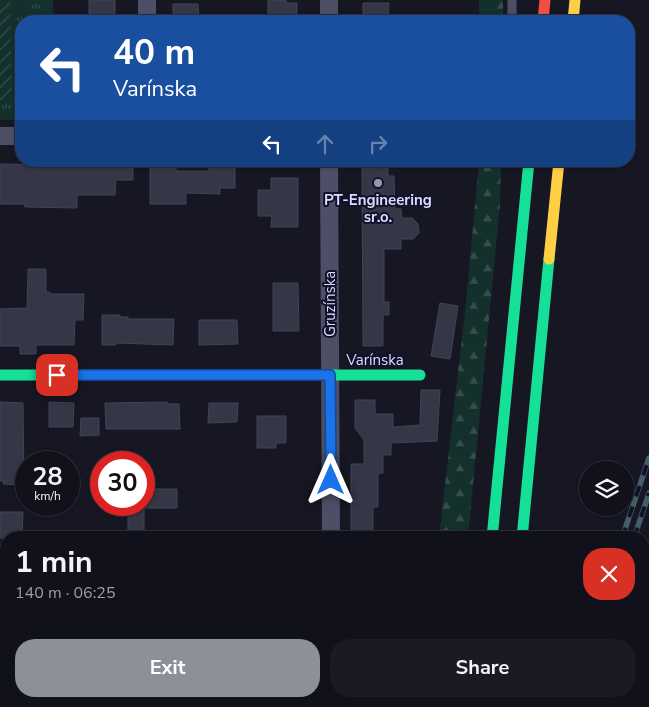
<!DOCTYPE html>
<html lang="en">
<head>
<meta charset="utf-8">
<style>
	:root { --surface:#11111b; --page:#1a1a24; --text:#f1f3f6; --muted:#9c9da3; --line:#30313a; --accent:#8c9099 }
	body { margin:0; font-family:"Nunito Sans",sans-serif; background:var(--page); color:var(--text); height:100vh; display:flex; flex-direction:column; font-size:19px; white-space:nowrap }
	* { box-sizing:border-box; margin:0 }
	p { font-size:16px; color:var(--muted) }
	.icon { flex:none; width:28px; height:28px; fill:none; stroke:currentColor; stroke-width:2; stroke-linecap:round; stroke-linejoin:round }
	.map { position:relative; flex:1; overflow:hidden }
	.drawer { position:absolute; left:0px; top:531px; width:650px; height:176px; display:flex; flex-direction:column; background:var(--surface); border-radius:20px 20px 0 0; box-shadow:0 1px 4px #0004,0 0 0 1px var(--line) }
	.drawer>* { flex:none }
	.guide { position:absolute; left:15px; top:15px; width:620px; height:152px; border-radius:20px; box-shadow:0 1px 4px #0004,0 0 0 1px var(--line); background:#1a4fa0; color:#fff; overflow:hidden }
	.fabs { position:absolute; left:579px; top:461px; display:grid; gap:10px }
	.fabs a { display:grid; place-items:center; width:55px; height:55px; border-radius:50%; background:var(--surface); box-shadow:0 1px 4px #0004,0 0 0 1px var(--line); font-size:25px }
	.speed { position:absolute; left:15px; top:451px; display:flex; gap:10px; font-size:25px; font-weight:700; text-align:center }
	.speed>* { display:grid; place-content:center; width:65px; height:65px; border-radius:50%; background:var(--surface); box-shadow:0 1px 4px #0004,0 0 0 1px var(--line); line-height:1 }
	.speed small { font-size:12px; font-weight:400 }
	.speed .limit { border:8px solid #d22; background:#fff; color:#111 }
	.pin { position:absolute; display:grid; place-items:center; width:42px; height:42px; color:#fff; margin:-21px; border-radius:10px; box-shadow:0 2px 8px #0006 }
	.me { position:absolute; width:55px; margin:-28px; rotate:0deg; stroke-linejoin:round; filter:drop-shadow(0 0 4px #0008) }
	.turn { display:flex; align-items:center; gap:18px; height:105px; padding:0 15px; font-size:22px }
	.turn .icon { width:65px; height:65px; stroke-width:2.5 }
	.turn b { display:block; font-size:35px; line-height:42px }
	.lanes { display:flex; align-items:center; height:48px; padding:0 15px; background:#0003; justify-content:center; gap:25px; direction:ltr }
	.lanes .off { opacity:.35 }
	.round { display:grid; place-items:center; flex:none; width:52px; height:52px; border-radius:20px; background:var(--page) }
	.headline { display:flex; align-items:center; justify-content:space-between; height:85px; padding:0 15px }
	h1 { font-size:30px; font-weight:700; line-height:38px }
	.action { display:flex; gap:10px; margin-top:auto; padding:10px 15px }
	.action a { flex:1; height:58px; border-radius:20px; background:var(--accent); color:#fff; font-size:20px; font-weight:700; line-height:58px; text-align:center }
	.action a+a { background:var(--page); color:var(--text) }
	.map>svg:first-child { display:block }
	.forest { fill:url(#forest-firs) }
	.park { fill:url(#park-tufts) }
	.garden { fill:url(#garden-furrows) }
	.building { fill:#353646; stroke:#424258 }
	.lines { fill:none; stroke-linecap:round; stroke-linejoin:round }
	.lane { stroke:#4c4f65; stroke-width:9 }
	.street { stroke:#4c4f65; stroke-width:18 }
	.fast { stroke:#16e098; stroke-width:11 }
	.slow { stroke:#ffcf43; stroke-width:11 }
	.jam { stroke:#f24e42; stroke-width:11 }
	.rail-casing { stroke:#435d6a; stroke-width:5.5 }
	.rail { stroke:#11112a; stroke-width:4; stroke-dasharray:11; stroke-linecap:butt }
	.route-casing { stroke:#114b97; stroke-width:12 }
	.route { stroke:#1a73e8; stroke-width:9 }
	.poi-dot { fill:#9697b2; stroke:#11112a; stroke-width:2 }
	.labels { text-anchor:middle; stroke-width:4; stroke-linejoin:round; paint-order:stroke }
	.poi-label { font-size:15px; font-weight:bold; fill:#dadcff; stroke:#11112a }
	.street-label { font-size:15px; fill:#dadcff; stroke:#11112a }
</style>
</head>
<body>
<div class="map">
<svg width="649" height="707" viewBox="0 0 649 707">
	<defs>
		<pattern id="forest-firs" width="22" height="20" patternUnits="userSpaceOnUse" patternTransform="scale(1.25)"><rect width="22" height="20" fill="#14302d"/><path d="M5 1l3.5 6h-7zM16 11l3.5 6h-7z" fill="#364d4c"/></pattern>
		<pattern id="park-tufts" width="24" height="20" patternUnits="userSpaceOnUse" patternTransform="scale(1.25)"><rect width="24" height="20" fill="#14302d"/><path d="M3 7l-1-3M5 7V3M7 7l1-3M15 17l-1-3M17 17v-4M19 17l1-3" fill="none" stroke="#364d4c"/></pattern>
		<pattern id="garden-furrows" width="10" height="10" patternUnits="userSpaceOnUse" patternTransform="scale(1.25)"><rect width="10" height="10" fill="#14302d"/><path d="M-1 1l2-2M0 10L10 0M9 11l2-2" fill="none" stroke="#364d4c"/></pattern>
	</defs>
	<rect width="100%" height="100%" fill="#171724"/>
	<path class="forest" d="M479 0H503V21H479Z
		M479 161H501L500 204 468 537H439L466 303Z
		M417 701H452V707H417Z"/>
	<path class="park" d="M0 0H53V21H21V120H0Z"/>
	<path class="garden" d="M0 0H10L12 100H0Z"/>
	<path class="building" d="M89 0H115V21H89Z
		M268 0H286V3H297V21H270V20L268 19Z
		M363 3H389L388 21H363Z
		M173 4H198L199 21H173Z
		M0 164 133 166V180H116L115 195H77V208L25 207 24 204H0Z
		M209 165H235V188H220V194L186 193V204H150V168H176V171H209Z
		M388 167V176H394L395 209H401L402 218H412L418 224 419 233 413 239H401V249H384V302H389V315H383V346H363L362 168Z
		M271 178H298V227H271L272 216H258V190H271Z
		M28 269H46V292H50V294H84L83 320H75L74 345H36V354H20V346H0V309L27 308Z
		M273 283H298L299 331H273Z
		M440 303 458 306 450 359 431 356Z
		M102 315H120V317H128V319H174L173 345 116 343V345H102Z
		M199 320H237L238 344 199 345Z
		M421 390H440L437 441 391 443V455H383V473L378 474V507H373V538H351V464H364V440L355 428V400H375V414H393V427L420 425Z
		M0 402 23 403 24 485 3 484 4 481H0Z
		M49 402 74 403 73 427H49Z
		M167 402V404H179L180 429H106L105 403Z
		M209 403H238L237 422 208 423Z
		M257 416H286V443H276V448H257Z
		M81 418H99V435L80 436Z
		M144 489H177V508H144V536H128V505H144Z
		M0 512H23L22 538H0Z"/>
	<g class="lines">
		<path class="lane" d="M512 0V21"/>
		<path class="street" d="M329 0V21
			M147 21V0
			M0 136H21
			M329 161 331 538
			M0 610H6"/>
		<path class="fast" d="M0 375H420
			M492 538 529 161
			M522 538 549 259"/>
		<path class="slow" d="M573 21 575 0
			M549 259 559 161
			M476 701V707"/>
		<path class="jam" d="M543 21 545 0
			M506 701V707"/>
		<g class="rail-casing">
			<path id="rail" d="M622 538 649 458
				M634 538 649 493
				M582 707 583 701
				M593 707 594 701"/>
		</g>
		<use href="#rail" class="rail"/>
	</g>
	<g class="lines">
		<g class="route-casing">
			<path id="route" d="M57 375H330L331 480"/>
		</g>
		<use href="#route" class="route"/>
	</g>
	<circle class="poi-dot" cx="378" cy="183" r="5"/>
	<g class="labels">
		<g class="poi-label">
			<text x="378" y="205">PT-Engineering<tspan x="378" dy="17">sr.o.</tspan></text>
		</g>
		<g class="street-label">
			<text transform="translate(330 304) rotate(-90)" y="5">Gruzínska</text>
			<text x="375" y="365">Varínska</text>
		</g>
	</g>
</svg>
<div class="fabs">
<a><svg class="icon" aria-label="layers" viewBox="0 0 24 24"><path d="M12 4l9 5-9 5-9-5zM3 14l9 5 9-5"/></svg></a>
</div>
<div class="speed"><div>28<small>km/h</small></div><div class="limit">30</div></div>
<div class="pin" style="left:57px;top:375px;background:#d93025"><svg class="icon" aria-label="arrive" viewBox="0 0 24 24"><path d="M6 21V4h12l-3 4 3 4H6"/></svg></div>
<svg class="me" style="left:331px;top:480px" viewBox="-20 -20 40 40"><path d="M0-17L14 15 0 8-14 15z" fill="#1a73e8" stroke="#fff" stroke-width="4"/></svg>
<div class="guide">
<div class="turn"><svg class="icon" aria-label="left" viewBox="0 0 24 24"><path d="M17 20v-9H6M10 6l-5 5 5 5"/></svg><div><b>40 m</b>Varínska</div></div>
<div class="lanes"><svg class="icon" aria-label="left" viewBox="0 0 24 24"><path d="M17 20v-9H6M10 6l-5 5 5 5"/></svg><svg class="icon off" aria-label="ahead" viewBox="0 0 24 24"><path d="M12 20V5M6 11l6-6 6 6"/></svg><svg class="icon off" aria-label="right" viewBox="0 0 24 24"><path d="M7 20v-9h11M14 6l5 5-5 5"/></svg></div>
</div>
<section class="drawer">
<div class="headline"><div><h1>1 min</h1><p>140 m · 06:25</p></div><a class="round" style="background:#d93025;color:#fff"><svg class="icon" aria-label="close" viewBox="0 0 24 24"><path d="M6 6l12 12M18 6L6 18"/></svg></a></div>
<div class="action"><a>Exit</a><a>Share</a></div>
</section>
</div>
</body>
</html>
